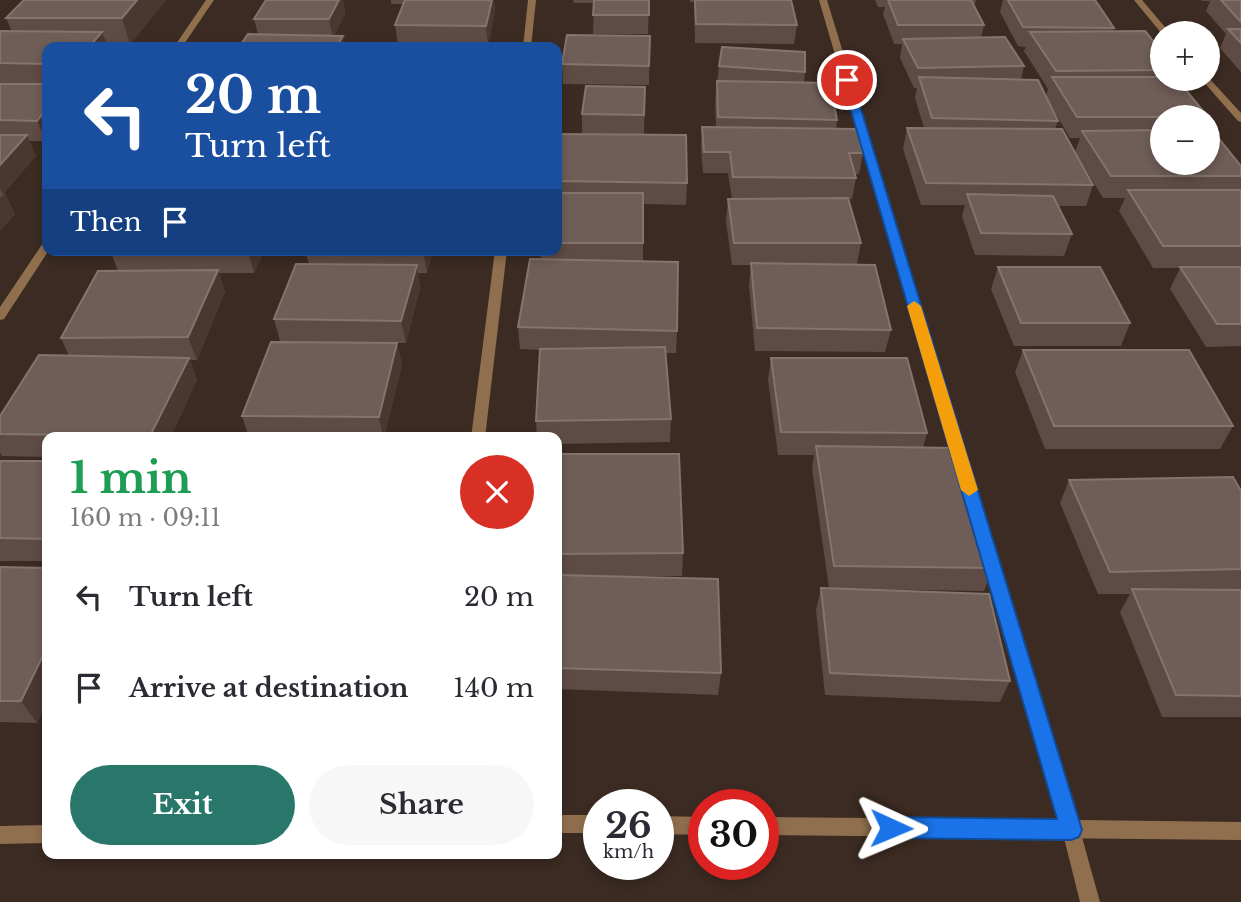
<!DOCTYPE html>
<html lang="en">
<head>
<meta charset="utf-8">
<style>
	:root { --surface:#fff; --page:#f7f7f7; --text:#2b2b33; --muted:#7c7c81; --accent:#29776a }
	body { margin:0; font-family:"Libre Baskerville",serif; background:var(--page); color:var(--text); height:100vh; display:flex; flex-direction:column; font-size:26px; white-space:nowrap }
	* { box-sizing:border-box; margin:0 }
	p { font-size:23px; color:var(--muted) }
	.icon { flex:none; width:38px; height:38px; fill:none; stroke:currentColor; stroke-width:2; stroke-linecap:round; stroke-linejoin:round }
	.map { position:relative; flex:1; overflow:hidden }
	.drawer { position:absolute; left:42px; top:432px; width:520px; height:427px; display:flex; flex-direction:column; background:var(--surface); border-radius:14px; box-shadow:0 4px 10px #0003 }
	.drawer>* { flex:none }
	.hud { position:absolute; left:42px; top:42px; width:520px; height:214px; border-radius:14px; box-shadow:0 4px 10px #0003; background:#1a4fa0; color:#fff; overflow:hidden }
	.controls { position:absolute; left:1150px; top:21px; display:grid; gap:14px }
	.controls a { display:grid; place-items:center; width:70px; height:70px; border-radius:50%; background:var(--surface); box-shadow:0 4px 10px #0003; font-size:35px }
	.speed { position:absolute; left:583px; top:789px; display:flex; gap:14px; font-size:35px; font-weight:700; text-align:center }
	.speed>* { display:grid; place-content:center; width:91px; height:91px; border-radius:50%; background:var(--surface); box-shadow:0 4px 10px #0003; line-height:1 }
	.speed small { font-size:18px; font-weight:400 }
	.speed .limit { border:10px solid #d22; background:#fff; color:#111 }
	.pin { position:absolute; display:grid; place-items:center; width:60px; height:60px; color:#fff; margin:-30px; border:4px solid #fff; border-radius:50%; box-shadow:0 2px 7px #0007 }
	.me { position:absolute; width:77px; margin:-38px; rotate:91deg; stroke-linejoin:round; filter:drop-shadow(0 0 5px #0008) }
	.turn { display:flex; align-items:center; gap:24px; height:147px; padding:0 28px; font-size:32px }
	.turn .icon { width:91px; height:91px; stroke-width:2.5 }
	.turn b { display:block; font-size:49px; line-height:60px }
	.then { display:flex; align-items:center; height:66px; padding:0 28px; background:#0003; gap:14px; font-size:26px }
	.round { display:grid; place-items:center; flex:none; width:74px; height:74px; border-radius:37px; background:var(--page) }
	.summary { display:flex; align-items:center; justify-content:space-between; height:119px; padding:0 28px }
	h1 { font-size:42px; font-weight:700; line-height:52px; color:#1e9e55 }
	.button { display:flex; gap:14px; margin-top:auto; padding:14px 28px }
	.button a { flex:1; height:80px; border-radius:42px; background:var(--accent); color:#fff; font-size:28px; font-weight:700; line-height:80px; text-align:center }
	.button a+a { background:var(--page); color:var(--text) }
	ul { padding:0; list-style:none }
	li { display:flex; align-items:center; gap:21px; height:91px; padding:0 28px }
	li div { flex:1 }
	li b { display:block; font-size:26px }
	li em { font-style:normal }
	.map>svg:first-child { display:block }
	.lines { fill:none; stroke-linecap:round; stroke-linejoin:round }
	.service { fill:#906f4e; fill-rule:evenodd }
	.minor { fill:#906f4e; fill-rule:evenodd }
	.wall { fill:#5e4b45 }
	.shaded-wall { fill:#493730 }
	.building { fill:#6f5d57; stroke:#84746e; stroke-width:2 }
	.route { fill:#1a73e8; stroke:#114b97; stroke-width:2 }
	.slow { fill:#f59e0b }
</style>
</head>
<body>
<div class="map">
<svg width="1241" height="902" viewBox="0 0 1241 902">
	<rect width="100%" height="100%" fill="#3b2b22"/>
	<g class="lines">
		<path class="service" d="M1071 821 1078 824 1080 830 1100 902H1080L1062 830 1064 824Z"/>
		<path class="minor" d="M206 0H214L182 47H174Z
			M528 0H536L531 47H523Z
			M819 0H827L969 465 967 469H957L955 465Z
			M1134 0H1142L1170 33 1162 34Z
			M1208 77 1241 113V122L1238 121 1201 79H1208Z
			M47 242V250H49L4 319 0 320V307L43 243Z
			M495 250H507L485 438H471Z
			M983 528 988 530 991 534 1078 820 1241 822V840L763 835V817L1059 820 975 534 978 530Z
			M556 815H598V833H556Z
			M658 816 704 817V835L658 834Z
			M47 825V843L0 844V826Z"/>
	</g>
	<path class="wall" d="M24 0H166L130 44H107L47 47V139L46 141H29L36 156 4 193 15 214 0 231V31L12 32 6 18Z
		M266 0H355H343L345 14 334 36H343L345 47H239L258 34 254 19Z
		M391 0H494L495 12 488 45H398L395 25 403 4H391Z
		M573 0H649L648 34H593L594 3H574Z
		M690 0H791L797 25 794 44 695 43 694 2H690Z
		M875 0H976L974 7 984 25 981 38 1024 66 1021 80 1046 97 1048 89 1024 51 1026 47 1018 46 1000 12 1003 0H1095L1114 28 1113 31 1162 52V79L1208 117V119V117H1162V163L1241 166V346L1206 347 1170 289 1180 268H1153L1119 211 1125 198H1103L1075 152 1080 138H1070L1050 104 1058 121 1055 129 1093 185 1086 206H1058L1072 234 1064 256 975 255 962 216 965 205H921L903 149 907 128H924L915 98 917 88H914L900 58 902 44H894L883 14 885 7H878Z
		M1201 0H1241V72L1220 48 1226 34 1206 11 1210 1H1202Z
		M650 36 649 85 563 84 562 64Z
		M719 66 805 72 804 82 837 120 836 128 863 153 859 174H855L856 178 852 199H848L861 243 857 264 891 330 885 352 755 351 749 285 751 265H732L726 221 728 199H732L728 173H703L701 148 702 127H716L715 101Z
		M645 87 644 135 687 183 686 205 643 204V261L677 331 676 353H666L671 419 670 442 556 444V438H537L536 421 540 350 520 349 518 327 541 259 540 250H556V134H582V114Z
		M110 250H265L254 273H219L225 292 197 360H190L197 380 170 438H47V457L2 456 0 453V416L69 356 61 338 118 271Z
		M305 250H433L427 273H418L420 288 406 343H397L402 365 384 438H249L242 416 280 341 274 319 309 264Z
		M998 267 1130 323 1121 346H1014L991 289Z
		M1023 350 1233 426 1220 449H1045L1015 372Z
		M771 358 927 433 923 448 993 568 984 591 847 589 1010 681 1000 702 825 695 816 610 821 588H829L812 469 814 455H778L768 380Z
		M556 454 683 553 682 576H588L721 673 718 695 556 689Z
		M0 461H47V561H0Z
		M1069 480 1241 491V717H1162L1120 612 1130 594H1098L1060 503Z
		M0 567 47 568V700L37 723 0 722Z"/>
	<path class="shaded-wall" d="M137 0H166L130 44 122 18Z
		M339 0H343L345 14 333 39 329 19Z
		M492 0H494L495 12 488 45 486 26Z
		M102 32 108 47H89Z
		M343 36 345 47H336Z
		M47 108V139L46 141 37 121Z
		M27 135 36 156 3 194 0 188V165Z
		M5 193 15 214 0 231V198Z
		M248 250H265L254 273 248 251Z
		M423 250H433L427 273 423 251Z
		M417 265 420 288 406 343 401 321Z
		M218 270 225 292 197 360 188 337Z
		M397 343 402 365 384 438H383L379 417Z
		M189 358 197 380 170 438H150V436Z
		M47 647V700L37 723 21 701Z"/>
	<path class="building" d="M24 0H137L122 18H6Z
		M266 0H339L329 19H254Z
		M405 0H492L486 26 395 25Z
		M594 0H649V15H593Z
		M695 0H791L797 25 696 24Z
		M888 0H971L984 25H898Z
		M1008 0H1095L1114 28 1023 27Z
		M1221 0H1241V22Z
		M1228 29H1241V43Z
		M0 31 102 32 89 47H47V64L0 63Z
		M1145 31 1162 52V70L1056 71 1030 32Z
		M248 34 343 36 336 47H239Z
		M567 35 650 36 649 66 562 64Z
		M1005 37 1024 66 918 68 903 39Z
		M722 47 805 52V72L719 66Z
		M919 77 1038 80 1058 121 932 118Z
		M1052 77H1162V79H1177L1208 117H1077Z
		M717 81 830 83 837 120 718 117Z
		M0 84H47V108L37 121 0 120Z
		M586 86 645 87 644 115 582 114Z
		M702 127 856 129 863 153H849L856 178 733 177 730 152H704Z
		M907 128 1062 129 1093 185 926 183Z
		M1162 130V163H1208V130H1212L1241 166V176H1111L1082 131Z
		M556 134 686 135 687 183 556 181Z
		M0 135H27L0 165Z
		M1128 190H1241V246H1163Z
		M556 193H643V243H556Z
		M967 194 1053 196 1072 234 981 233Z
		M848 198 861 243H734L728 199Z
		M189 250H248V251Z
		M530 259 678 262 677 331 518 327Z
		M751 263 875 265 891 330 757 328Z
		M296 264 417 265 401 321 274 319Z
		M998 267H1100L1130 323H1021Z
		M1180 267H1241V324H1217Z
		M218 270 188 337 61 338 98 271Z
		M271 342 397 343 379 417 242 416Z
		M665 347 671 419 536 421 540 349Z
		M1023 350H1189L1233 426H1054Z
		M39 355 189 358 150 436 0 434V416Z
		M771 358H907L927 433 781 432Z
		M816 446 958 448 993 568 834 566Z
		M556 454H679L683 553 556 554Z
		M0 461H47V539L0 538Z
		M1233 477 1241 491V569L1110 572 1069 480Z
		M0 567 47 568V647L21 701H0Z
		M556 575 718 579 721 673 556 668Z
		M821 588 989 594 1010 681 830 673Z
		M1132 589 1241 590V696L1176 695Z"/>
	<path class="route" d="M847 77 852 80 1082 830 1079 837 1071 840 891 838 884 835 880 828 884 820 891 817 1057 819 842 80Z"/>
	<path class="slow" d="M914 301 921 306 978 490 969 496 961 490 907 306Z"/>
</svg>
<div class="controls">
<a>+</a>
<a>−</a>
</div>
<div class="speed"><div>26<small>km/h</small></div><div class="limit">30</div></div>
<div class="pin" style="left:847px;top:80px;background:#d93025"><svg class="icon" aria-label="arrive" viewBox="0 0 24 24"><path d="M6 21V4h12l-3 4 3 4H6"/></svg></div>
<svg class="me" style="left:891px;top:828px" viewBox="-20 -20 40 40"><path d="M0-17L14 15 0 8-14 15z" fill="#1a73e8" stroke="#fff" stroke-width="4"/></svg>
<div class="hud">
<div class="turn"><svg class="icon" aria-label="left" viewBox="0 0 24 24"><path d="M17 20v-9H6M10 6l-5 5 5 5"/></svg><div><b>20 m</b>Turn left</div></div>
<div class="then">Then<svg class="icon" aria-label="arrive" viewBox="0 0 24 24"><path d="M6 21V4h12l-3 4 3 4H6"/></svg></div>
</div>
<section class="drawer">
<div class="summary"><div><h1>1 min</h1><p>160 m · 09:11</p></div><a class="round" style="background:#d93025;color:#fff"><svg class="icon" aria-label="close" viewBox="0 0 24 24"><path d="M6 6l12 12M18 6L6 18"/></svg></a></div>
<ul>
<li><svg class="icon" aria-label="left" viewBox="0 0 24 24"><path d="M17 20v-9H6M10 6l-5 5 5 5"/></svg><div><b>Turn left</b></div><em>20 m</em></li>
<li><svg class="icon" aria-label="arrive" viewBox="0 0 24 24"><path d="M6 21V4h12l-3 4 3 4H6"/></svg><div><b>Arrive at destination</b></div><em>140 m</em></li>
</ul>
<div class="button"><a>Exit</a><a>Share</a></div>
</section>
</div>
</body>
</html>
